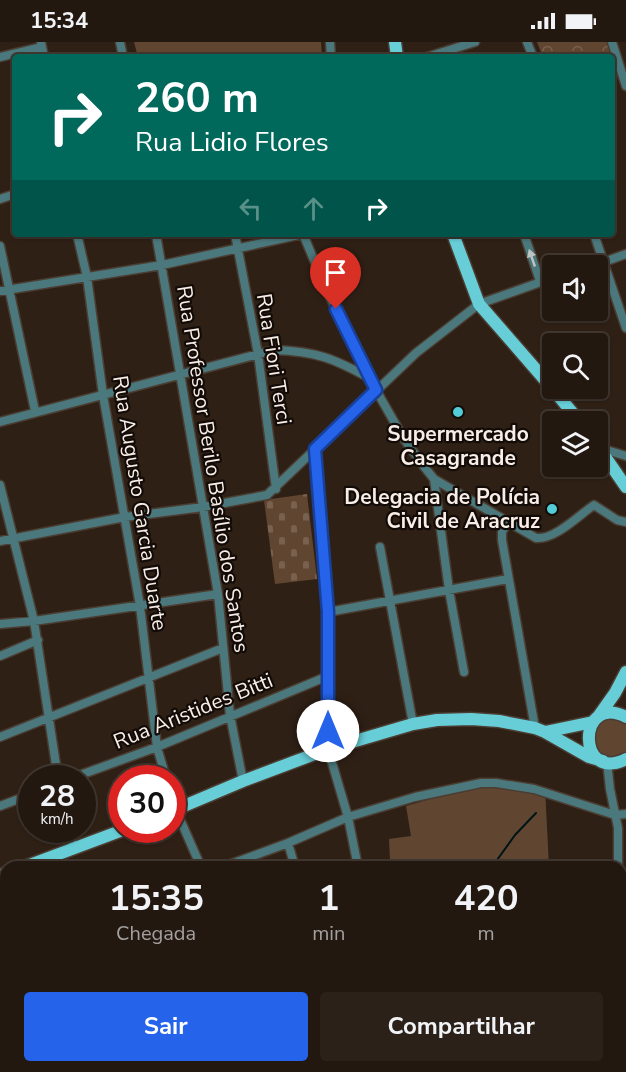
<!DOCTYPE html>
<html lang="pt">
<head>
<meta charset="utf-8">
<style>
	:root { --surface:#231810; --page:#2b2119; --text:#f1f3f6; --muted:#a3a09f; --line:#403730; --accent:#2563eb }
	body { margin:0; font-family:"Nunito Sans",sans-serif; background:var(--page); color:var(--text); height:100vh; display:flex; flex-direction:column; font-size:22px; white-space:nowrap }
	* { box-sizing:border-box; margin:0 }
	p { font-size:20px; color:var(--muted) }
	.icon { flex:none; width:33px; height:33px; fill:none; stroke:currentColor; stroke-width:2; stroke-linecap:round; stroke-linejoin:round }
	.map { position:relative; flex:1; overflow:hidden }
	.sheet { position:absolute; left:0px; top:819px; width:627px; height:212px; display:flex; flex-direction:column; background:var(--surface); border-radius:18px 18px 0 0; box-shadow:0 2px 4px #0004,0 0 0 2px var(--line) }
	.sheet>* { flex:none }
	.hud { position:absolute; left:12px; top:12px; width:603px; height:183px; border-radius:6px; box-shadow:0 2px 4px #0004,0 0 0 2px var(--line); background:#00695c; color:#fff; overflow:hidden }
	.fabs { position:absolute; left:542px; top:213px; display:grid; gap:12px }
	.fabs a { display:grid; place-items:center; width:66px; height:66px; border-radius:6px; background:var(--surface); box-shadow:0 2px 4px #0004,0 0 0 2px var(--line); font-size:30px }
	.speed { position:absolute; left:18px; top:723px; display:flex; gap:12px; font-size:30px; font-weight:700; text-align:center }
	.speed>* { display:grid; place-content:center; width:78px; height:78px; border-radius:50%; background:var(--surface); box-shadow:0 2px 4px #0004,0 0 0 2px var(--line); line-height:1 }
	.speed small { font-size:15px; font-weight:400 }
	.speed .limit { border:9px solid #d22; background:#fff; color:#111 }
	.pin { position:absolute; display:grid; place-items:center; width:51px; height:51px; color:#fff; margin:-62px -26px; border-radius:50% 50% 50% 0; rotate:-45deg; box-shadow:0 0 6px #0007 }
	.pin .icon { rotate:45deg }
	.me { position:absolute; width:66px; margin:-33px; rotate:0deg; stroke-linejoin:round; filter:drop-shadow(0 0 4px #0008) }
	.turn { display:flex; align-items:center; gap:21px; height:126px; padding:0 24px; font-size:27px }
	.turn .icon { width:78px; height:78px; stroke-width:2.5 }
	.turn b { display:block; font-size:42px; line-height:51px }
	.lanes { display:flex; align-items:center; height:57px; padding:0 24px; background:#0003; justify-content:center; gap:30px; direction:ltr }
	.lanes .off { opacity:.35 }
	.eta { display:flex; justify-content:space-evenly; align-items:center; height:102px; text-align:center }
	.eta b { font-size:36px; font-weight:700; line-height:42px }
	.primary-button { display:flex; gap:12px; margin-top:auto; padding:12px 24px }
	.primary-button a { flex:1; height:69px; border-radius:6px; background:var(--accent); color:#fff; font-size:24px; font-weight:700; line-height:69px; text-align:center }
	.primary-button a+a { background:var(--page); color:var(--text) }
	.status { display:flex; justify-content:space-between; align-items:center; height:42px; padding:0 30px; background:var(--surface); direction:ltr }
	.status svg { height:16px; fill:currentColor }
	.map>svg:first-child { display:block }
	.grass { fill:#604631 }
	.cemetery { fill:url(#cemetery-stones) }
	.park { fill:url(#park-crowns) }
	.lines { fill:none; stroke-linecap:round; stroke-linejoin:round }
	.stream { stroke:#001417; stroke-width:2 }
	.minor-casing { stroke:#4b3d32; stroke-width:11 }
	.primary-casing { stroke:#4b3d32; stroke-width:15 }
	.minor { stroke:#4a787c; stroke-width:8 }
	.primary { stroke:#67ced7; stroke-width:12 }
	.oneway { fill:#bcc5c2 }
	.route-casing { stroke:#184099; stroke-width:15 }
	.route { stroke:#2563eb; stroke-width:10 }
	.poi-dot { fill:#52ccd6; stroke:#120b07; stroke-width:2 }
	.labels { text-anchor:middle; stroke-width:4.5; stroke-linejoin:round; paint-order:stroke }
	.street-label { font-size:21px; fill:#f9eee7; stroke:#120b07 }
	.poi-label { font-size:21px; font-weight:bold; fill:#f9eee7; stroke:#120b07 }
</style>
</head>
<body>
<div class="status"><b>15:34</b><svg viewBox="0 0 49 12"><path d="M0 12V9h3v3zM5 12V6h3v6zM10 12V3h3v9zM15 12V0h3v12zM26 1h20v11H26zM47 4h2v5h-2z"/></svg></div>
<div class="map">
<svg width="626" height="1030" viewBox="0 0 626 1030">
	<defs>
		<pattern id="cemetery-stones" width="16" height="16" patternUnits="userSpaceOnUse" patternTransform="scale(1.5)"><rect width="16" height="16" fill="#604631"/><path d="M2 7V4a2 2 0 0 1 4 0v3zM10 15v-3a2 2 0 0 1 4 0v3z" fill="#78614f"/></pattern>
		<pattern id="park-crowns" width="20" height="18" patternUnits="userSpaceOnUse" patternTransform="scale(1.5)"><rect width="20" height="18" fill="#604631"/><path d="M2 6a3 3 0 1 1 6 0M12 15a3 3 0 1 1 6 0" fill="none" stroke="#78614f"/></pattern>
	</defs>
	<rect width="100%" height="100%" fill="#2f2015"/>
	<path class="grass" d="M134 0H321L322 15H138Z
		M605 675 626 678V712L610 716 597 710 591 693Z
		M476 744 545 745 549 825H361L360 822 390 818 389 797 411 794 406 764Z
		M6 906V1024L71 1025 69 1030H0V908Z
		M106 1024H298L299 1030H100Z"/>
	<path class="cemetery" d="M307 452 317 537 275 542 264 458Z"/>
	<path class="park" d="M537 0H607L611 15H543Z"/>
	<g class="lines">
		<path class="stream" d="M492 825 515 793 536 771
			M0 991 6 997
			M621 1019 626 1021
			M245 1030 250 1024"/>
		<g class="minor-casing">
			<path id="minor" d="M41 0 44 15
				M120 0 123 15
				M330 0 331 15
				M527 0 533 15
				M612 0 626 44
				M0 15 42 5
				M427 15 475 0
				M0 157 15 152
				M77 192 87 235 103 353 140 564 157 705 166 736
				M156 192 218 552 230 673 243 739
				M235 192 258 312 276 447
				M303 192 327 249 376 348 404 397 422 422 434 437 446 444 536 496C555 498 579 473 594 463L617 478 626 480
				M524 192 540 239
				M594 192 626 286
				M0 204 35 369
				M593 224 626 212
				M0 249 162 223 303 192
				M0 380 274 308C316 309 335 317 371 337
				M600 406 626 414
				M315 407 328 570V707L348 775 358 825
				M434 437 449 548 464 630
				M0 443 34 579 58 736
				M508 479 502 490V498L535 686
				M0 499 125 475 203 465 267 453 416 311 479 262 552 236
				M380 505 413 682
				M328 570 508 537
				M0 582 34 579 218 552
				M0 614 38 598
				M0 695 223 606
				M607 720 610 747 618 786V825
				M72 736 157 705 328 634
				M172 759 201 825
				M0 764 32 752
				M69 788 74 806
				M288 801 295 825
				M223 825 288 801 348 775 415 755 481 741H496L534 747 615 773 626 772
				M0 906 6 904
				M621 909 626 917
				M621 998 626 997
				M393 1024 394 1030
				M43 1030 44 1024"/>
		</g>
		<g class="primary-casing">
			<path id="primary" d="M395 0 397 15
				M453 192 479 262 552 346
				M552 346 580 380
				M597 403 626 445
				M598 675 615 651 626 630
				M626 675C577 650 576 742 626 717
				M545 690 593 680
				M172 769 243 739 328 707 413 682 437 678 471 677 499 679 535 686 545 690 589 715 603 719
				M24 825 123 788
				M0 834 6 831"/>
		</g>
		<use href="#minor" class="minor"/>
		<use href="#primary" class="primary"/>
	</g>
	<defs><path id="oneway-solid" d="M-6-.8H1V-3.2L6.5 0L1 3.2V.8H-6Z" transform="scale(1.5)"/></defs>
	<use class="oneway" href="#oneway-solid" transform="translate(532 216) rotate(-109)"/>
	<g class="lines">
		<g class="route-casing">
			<path id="route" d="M328 689V570L315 407 376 348 336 267"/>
		</g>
		<use href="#route" class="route"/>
	</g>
	<g class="poi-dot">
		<circle cx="458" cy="370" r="6"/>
		<circle cx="552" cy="467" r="6"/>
	</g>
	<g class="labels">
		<g class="street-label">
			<text transform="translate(274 317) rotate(81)" y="7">Rua Fiori Terci</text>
			<text transform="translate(213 427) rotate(81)" y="7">Rua Professor Berilo Basílio dos Santos</text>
			<text transform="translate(140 461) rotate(81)" y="7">Rua Augusto Garcia Duarte</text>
			<text transform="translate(193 669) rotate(-22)" y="7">Rua Aristides Bitti</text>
		</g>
		<g class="poi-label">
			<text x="458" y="399">Supermercado<tspan x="458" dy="24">Casagrande</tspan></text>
			<text x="540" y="462" text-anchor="end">Delegacia de Polícia<tspan x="540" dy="24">Civil de Aracruz</tspan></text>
		</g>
	</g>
</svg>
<div class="fabs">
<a><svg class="icon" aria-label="sound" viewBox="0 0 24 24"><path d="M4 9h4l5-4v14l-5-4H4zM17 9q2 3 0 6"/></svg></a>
<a><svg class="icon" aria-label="search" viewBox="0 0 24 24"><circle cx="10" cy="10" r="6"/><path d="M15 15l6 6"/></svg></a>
<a><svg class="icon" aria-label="layers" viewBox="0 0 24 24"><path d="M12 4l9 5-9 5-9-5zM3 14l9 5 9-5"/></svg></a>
</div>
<div class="speed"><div>28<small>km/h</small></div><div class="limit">30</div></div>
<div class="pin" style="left:336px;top:267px;background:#d93025"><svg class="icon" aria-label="arrive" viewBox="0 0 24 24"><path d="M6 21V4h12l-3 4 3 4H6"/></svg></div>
<svg class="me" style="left:328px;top:689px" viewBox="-20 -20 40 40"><circle r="19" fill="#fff"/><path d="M0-13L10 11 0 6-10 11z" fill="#2563eb"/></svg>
<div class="hud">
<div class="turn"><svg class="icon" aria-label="right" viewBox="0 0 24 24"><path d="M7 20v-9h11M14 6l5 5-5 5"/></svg><div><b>260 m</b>Rua Lidio Flores</div></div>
<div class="lanes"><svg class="icon off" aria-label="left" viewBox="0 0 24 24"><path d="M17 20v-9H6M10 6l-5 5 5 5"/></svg><svg class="icon off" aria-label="ahead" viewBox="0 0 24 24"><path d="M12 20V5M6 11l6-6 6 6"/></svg><svg class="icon" aria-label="right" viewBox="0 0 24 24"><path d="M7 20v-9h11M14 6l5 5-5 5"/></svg></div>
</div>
<section class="sheet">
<div class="eta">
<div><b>15:35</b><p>Chegada</p></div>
<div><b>1</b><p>min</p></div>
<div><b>420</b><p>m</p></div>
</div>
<div class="primary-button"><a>Sair</a><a>Compartilhar</a></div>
</section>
</div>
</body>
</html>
